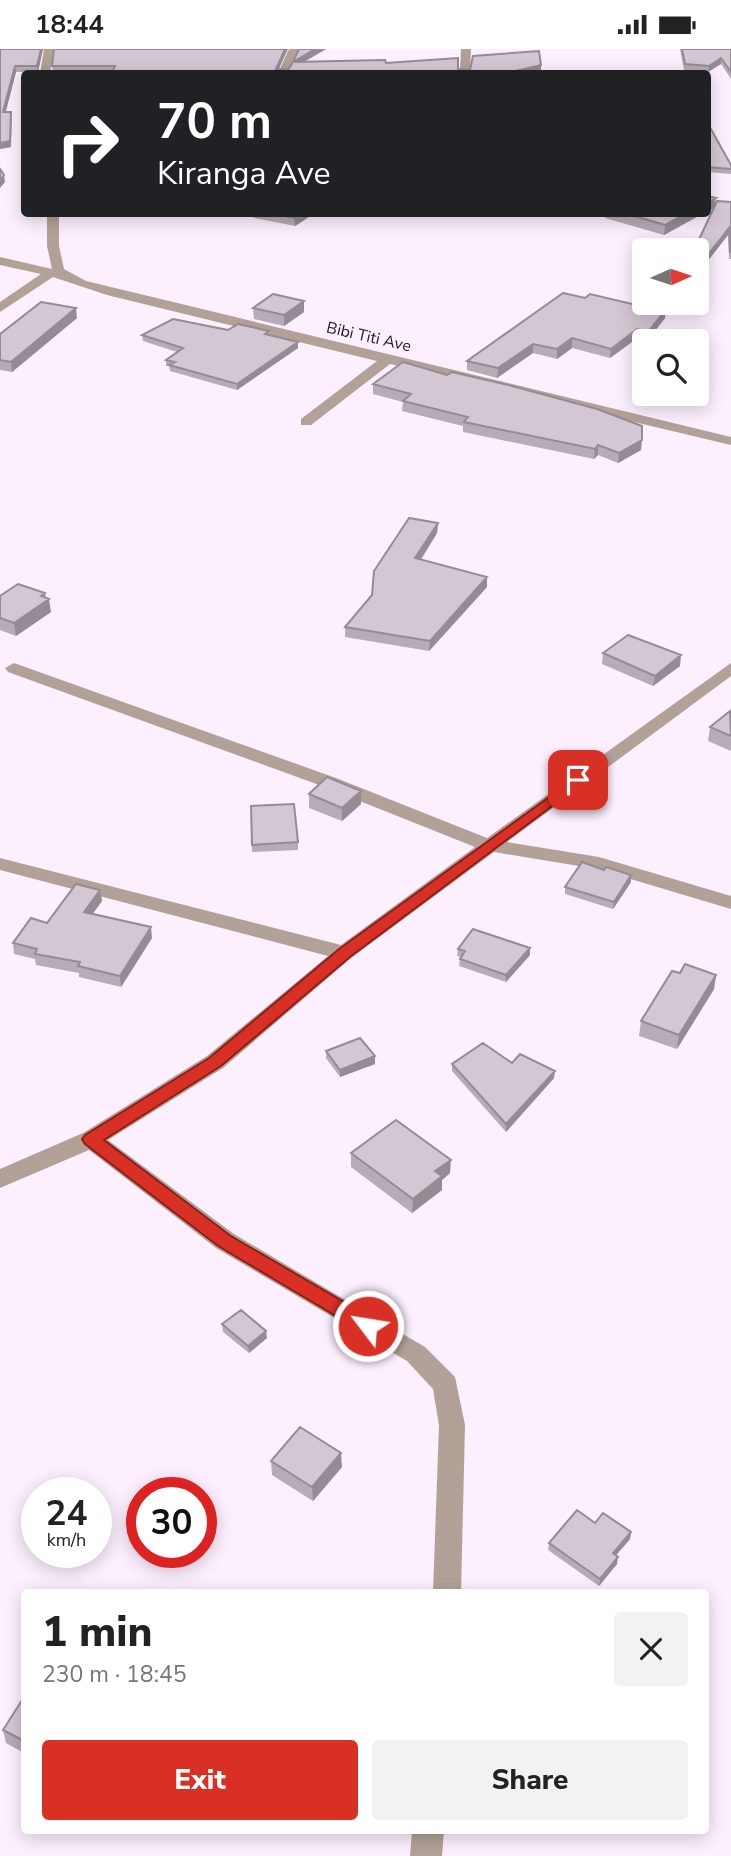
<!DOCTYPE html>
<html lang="en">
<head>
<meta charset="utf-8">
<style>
	:root { --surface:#fff; --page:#f2f2f2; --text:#222; --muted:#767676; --accent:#d93025 }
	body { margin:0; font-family:"Nunito Sans",sans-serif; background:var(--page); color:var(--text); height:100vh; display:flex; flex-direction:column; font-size:26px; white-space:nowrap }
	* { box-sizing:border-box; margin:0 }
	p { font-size:23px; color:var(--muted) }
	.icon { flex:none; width:38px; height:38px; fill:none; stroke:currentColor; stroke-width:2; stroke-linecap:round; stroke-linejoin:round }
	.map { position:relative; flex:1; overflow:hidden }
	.side { position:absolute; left:21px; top:1540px; width:688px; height:245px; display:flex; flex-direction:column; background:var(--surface); border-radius:7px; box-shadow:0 4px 18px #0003 }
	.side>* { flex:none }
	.guide { position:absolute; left:21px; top:21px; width:690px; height:147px; border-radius:7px; box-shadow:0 4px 18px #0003; background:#202124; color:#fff; overflow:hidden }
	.needle { width:46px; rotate:87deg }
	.buttons { position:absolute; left:632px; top:189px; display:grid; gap:14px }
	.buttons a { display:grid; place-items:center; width:77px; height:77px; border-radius:7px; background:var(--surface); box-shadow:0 4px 18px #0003; font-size:35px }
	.speed { position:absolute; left:21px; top:1428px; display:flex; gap:14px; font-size:35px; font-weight:700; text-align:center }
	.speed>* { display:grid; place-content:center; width:91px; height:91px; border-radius:50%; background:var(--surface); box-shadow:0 4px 18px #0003; line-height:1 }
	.speed small { font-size:18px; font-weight:400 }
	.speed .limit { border:10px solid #d22; background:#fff; color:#111 }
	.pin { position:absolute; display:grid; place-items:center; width:60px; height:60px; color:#fff; margin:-30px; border-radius:14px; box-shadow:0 4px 10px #0006 }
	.me { position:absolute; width:77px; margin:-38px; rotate:301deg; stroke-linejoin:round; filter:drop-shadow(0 0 5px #0008) }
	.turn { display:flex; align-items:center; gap:24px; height:147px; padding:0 21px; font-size:32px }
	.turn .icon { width:91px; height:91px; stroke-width:2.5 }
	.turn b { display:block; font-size:49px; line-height:60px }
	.round { display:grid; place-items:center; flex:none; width:74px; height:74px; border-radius:7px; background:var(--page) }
	.head { display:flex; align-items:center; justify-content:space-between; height:119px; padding:0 21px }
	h1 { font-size:42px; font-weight:800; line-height:52px }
	.action { display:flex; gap:14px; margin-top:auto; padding:14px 21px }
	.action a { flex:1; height:80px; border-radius:7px; background:var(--accent); color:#fff; font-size:28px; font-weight:800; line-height:80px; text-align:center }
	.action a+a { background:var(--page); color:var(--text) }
	.status { display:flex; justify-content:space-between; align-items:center; height:49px; padding:0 35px; background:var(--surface); direction:ltr }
	.status svg { height:19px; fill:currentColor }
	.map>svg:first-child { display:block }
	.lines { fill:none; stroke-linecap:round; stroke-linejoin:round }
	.street { fill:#b1a197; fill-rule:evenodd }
	.wall { fill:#b6abb6 }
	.shaded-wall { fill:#948b94 }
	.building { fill:#d4c7d4; stroke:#948b94; stroke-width:2 }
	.route { fill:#d93025; stroke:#8d1f18; stroke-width:2 }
	.labels { text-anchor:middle; stroke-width:5; stroke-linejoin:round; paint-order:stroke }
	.far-street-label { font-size:16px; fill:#1f1b20; stroke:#fceffe }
</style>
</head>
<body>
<div class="status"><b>18:44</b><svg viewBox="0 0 49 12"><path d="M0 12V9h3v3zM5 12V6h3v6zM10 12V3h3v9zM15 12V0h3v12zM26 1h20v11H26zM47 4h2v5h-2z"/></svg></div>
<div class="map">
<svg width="731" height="1807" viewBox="0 0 731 1807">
	<rect width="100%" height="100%" fill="#fceffe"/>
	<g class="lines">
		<path class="street" d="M44 0H54L50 24H40Z
			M289 0H299L288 24H278Z
			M461 0H471L470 24H460Z
			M47 164H59V197L64 220 86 232 731 388V396L390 315 311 376H301V370L377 312 107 246 53 228 0 263V253L41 225 0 216V208L52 220 47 197Z
			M14 614 336 729 487 789 731 614V627L507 793 599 808 731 847V860L597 820 494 803 351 909 223 1019 108 1091 234 1185 425 1298 455 1328 465 1376 461 1544H433L439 1376 433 1340 407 1312 216 1199 89 1101 0 1139V1120L83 1084 207 1007 328 907 0 821V809L341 896 475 798 322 737 8 623 5 619Z
			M412 1782H444L442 1807H410Z"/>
	</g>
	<path class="wall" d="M0 0H43L38 23H16L5 63 12 69 11 98 0 100Z
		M54 0 288 21 293 13 299 0H326L304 13 386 14 470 21 541 16V23L532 24H112L113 23H53L52 17Z
		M680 0H731V30L721 15 708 23 684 21Z
		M707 73 731 116V125L707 123Z
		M731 153V210H729L728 186 696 227V201L715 157Z
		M248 164H315L295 177 254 169Z
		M606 164H704L664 186 605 169Z
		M563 244 665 269 647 292 636 290 610 309 572 299 557 310 533 304 497 329 467 321V312Z
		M304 252V263L284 277 254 270 253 259Z
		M77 269 12 323 0 321V285Z
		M228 281 269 282V286L298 299 237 341 170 322 169 317H166V311L177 303 143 292 142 286Z
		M373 335 641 401 618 414 598 406 594 410 463 383V377L402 362 403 353 373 345Z
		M438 474 437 484 421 511 487 538 429 602 345 588V578Z
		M0 547 45 549 51 563 16 587 0 581Z
		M603 604 680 617 653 637 602 615Z
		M731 662V702L708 692 710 678Z
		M309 745 361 755 342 772 309 759Z
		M251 757 298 793V801L252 803Z
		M631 826V833L613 860 565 845V838Z
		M100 841 102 852 92 865 152 889 121 938 79 928V924L36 916 35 910 14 905 13 894Z
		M458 900 530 906 506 933 459 917 460 910 461 908 457 907Z
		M716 926 714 940 677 1000 639 987 641 972Z
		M326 1002 375 1007V1015L340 1028 326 1009Z
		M512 1014 554 1029 506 1083 452 1022V1015Z
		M351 1104 450 1124 442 1131V1141L412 1164 351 1118Z
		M222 1275 267 1289 249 1304 223 1283Z
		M271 1412 342 1418 313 1452 272 1426Z
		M631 1483 630 1490 616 1506 617 1515 599 1537 548 1501 549 1494Z
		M24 1648V1704L6 1694 3 1681Z"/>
	<path class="shaded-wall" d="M41 0H43L38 23 37 17Z
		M285 0H288L277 24 276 20Z
		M315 0H326L293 19V13Z
		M721 9V15L708 23 709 17Z
		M541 16V23L532 24H506Z
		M15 17 16 23 4 70 3 63Z
		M11 63V98L0 100V94Z
		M4 126 5 133 0 139V132Z
		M716 149 714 159 707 163V154Z
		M302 164H315L295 177 294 169Z
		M686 164H704L664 186 665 176Z
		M729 179 728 186 696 227V221Z
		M304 252V263L284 277V266Z
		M76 259 77 269 12 323 11 313Z
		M666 260 665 269 647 292 648 283Z
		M637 280 636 290 610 309 611 300Z
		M572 289V299L557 310V300Z
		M298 293V299L237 341V335Z
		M533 295V304L497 329 498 319Z
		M642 391 641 401 618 414 619 404Z
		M598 396V406L594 410 595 400Z
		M438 474 437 484 415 519V509Z
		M487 528V538L429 602 430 592Z
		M45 544 46 552 49 550 51 563 16 587 14 574Z
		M681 606 680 617 653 637 655 627Z
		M361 742V755L342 772V759Z
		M631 826V833L613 860 614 853Z
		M100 841 102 852 86 874 84 863Z
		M151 878 152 889 121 938 120 927Z
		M530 899V906L506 933V926Z
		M716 926 714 940 677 1000 679 986Z
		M375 1007V1015L340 1028V1021Z
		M555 1022 554 1029 506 1083V1075Z
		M451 1111 450 1124 442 1131V1141L412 1164 413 1150 435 1122Z
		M266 1282 267 1289 249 1304 248 1297Z
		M341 1404 342 1418 313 1452 312 1438Z
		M631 1483 630 1490 612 1511 613 1504Z
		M618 1508 617 1515 599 1537 600 1530Z"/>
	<path class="building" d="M0 0H41L37 17H15L3 63H11L10 92 0 94Z
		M54 0H285L276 20 288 21 293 13 385 11 386 14 458 9V20L470 21 473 7 539 2 541 16 507 24H112L115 17H52Z
		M299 0H315L293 13Z
		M682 0H731V23L721 9 709 17 685 15Z
		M707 73 731 116V120L707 118Z
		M0 120 4 126 0 132Z
		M707 147 716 149 707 154Z
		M717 152 731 153V203H730L729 179 696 221V201H694Z
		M270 164H302L294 169Z
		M624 164H686L665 176Z
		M563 244 585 249 590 245 649 259 666 260 648 283 637 280 611 300 572 289 557 300 533 295 498 319 467 312Z
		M273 245 304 252 284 266 253 259Z
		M41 253 76 259 11 313 0 311V285Z
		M173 270 228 281 238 275 269 282 265 285 298 293 237 335 169 316 175 313 166 311 183 299 142 286Z
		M403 313 447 326 452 323 512 337 597 360 642 377V391L619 404 598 396 595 400 464 373 468 368 403 352 411 345 373 335Z
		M409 469 438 474 415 509 487 528 430 592 345 578 372 546 374 522Z
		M18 535 45 544 41 547 49 550 14 574 0 569V547Z
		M628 586 681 606 655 627 603 604Z
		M730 662 731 687 710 678Z
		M327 728 361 742 342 759 309 745Z
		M294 755 298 793 252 796 251 757Z
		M582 813 604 821 606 818 631 826 614 853 565 838Z
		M76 835 100 841 84 863 151 878 120 927 78 917 80 913 35 905 37 900 13 894 31 869 47 874Z
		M473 880 530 899 506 926 460 910 465 902 458 900Z
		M685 915 716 926 679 986 641 972 672 922 680 924Z
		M360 989 375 1007 340 1021 326 1002Z
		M483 994 512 1014 520 1005 555 1022 506 1075 452 1015Z
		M396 1071 451 1111 435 1122 442 1127 413 1150 351 1104Z
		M241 1261 266 1282 248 1297 222 1275Z
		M300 1378 341 1404 312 1438 271 1412Z
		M577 1461 595 1474 603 1464 631 1483 613 1504 618 1508 600 1530 549 1494Z
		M24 1648V1692L3 1681Z"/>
	<path class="route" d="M578 727 585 731 583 734 350 908 221 1017 104 1091 231 1187 375 1271 378 1277 375 1282H361L218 1197 85 1095 82 1090 85 1086 209 1009 339 900Z"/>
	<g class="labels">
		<g class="far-street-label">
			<text transform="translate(369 287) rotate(13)" y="6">Bibi Titi Ave</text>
		</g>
	</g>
</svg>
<div class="buttons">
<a><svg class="needle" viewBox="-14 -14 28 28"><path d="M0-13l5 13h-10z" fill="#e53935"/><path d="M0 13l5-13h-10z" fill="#767676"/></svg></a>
<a><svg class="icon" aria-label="search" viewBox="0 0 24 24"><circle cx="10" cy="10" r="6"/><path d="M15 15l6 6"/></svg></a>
</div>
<div class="speed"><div>24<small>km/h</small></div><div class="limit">30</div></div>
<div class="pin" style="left:578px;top:731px;background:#d93025"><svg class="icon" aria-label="arrive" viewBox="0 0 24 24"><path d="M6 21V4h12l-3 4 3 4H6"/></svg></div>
<svg class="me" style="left:368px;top:1277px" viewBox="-20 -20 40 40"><circle r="17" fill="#d93025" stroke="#fff" stroke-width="3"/><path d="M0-11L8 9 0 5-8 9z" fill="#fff"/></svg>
<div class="guide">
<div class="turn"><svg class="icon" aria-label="right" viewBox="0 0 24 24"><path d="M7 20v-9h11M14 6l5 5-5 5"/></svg><div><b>70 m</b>Kiranga Ave</div></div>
</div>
<section class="side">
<div class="head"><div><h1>1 min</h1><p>230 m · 18:45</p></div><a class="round"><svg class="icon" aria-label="close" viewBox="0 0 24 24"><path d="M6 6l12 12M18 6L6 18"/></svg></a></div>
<div class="action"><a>Exit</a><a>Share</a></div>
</section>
</div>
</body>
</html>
